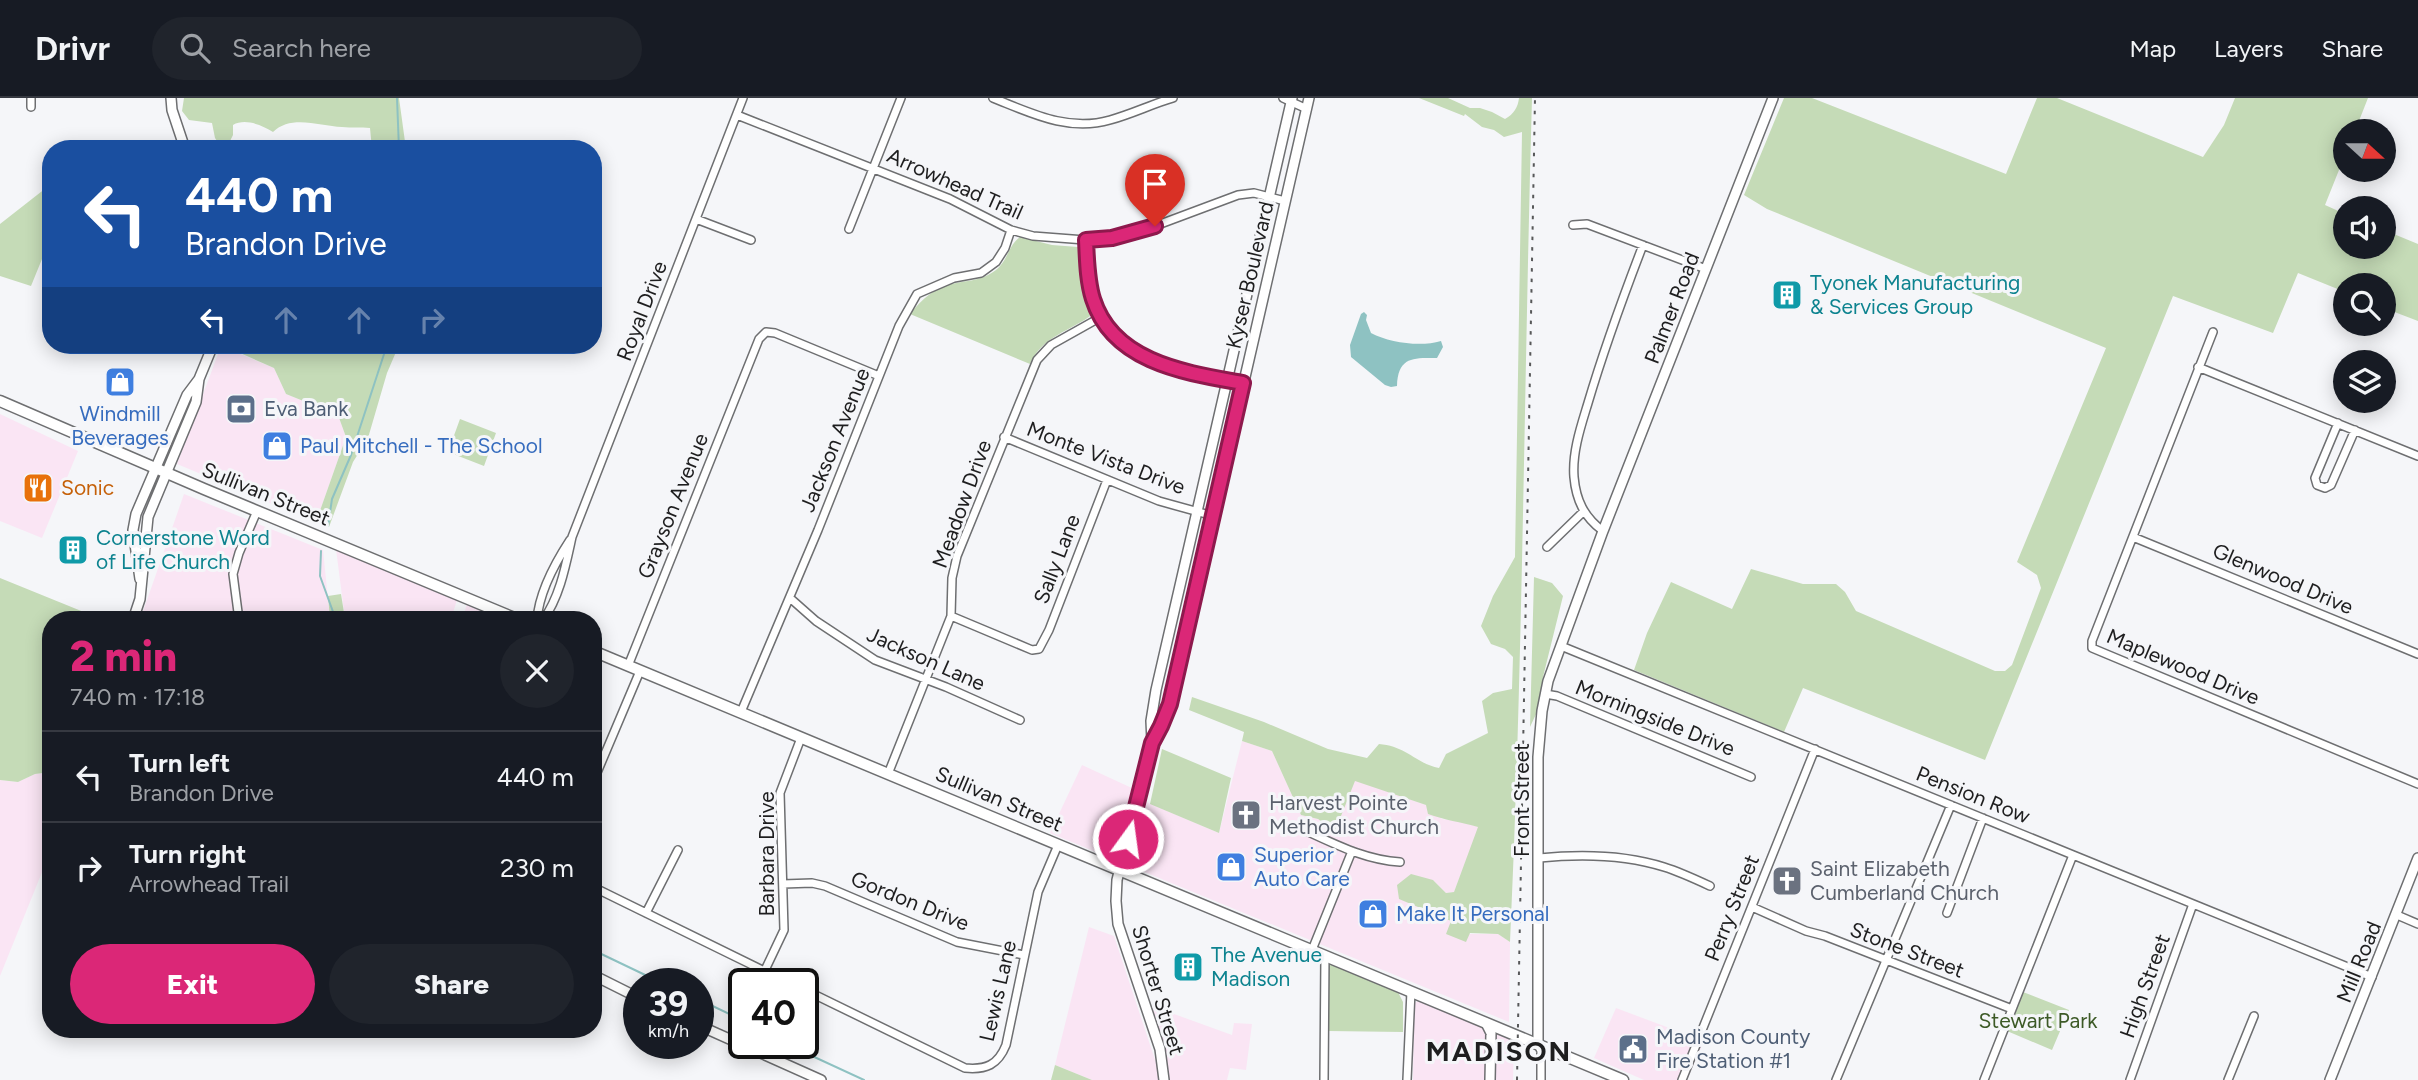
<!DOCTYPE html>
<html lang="en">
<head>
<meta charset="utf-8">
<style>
	:root { --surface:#171b24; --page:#20242c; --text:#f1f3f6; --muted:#9ea1a6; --line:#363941; --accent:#db2777 }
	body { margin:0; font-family:Figtree,sans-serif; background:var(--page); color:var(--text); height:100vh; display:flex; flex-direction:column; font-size:26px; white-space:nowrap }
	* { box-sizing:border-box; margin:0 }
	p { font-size:23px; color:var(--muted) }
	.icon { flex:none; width:38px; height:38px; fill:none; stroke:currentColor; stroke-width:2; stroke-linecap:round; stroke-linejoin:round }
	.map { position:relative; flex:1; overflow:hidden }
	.side { position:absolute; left:42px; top:513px; width:560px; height:427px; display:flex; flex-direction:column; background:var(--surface); border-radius:28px; box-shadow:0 4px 18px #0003 }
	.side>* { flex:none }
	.hud { position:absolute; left:42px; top:42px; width:560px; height:214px; border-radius:28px; box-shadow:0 4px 18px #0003; background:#1a4fa0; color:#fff; overflow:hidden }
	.needle { width:46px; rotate:111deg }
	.fabs { position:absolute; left:2333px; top:21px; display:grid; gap:14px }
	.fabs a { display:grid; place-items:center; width:63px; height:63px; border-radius:50%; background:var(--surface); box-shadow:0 4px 18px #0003; font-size:35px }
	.speed { position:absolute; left:623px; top:870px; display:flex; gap:14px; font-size:35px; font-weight:700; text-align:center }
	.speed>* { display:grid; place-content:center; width:91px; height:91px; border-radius:50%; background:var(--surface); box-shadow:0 4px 18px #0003; line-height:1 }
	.speed small { font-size:18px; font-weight:400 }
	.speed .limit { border:4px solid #111; border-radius:10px; background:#fff; color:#111 }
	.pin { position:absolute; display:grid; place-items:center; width:60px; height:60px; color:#fff; margin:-72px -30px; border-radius:50% 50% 50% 0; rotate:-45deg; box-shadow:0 0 7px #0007 }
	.pin .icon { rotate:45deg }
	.me { position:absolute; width:77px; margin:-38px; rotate:14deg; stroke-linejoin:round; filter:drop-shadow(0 0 5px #0008) }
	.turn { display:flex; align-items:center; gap:24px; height:147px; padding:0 28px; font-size:32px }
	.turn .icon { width:91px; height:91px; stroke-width:2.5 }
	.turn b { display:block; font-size:49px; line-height:60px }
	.lanes { display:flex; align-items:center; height:66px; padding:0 28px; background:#0003; justify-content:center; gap:35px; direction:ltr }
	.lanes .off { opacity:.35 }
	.round { display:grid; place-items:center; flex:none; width:74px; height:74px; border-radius:37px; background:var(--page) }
	.summary { display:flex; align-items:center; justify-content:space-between; height:119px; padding:0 28px }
	h1 { font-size:42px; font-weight:800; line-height:52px; color:var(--accent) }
	.button { display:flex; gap:14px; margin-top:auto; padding:14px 28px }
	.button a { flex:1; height:80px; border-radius:42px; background:var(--accent); color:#fff; font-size:28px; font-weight:800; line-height:80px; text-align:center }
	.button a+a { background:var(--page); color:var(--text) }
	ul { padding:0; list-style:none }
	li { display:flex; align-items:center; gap:21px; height:91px; padding:0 28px; border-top:2px solid var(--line) }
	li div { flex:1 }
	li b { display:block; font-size:26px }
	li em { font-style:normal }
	header { display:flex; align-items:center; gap:42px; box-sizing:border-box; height:98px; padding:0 35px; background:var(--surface); border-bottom:2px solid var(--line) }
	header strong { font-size:33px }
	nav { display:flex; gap:38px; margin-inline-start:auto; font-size:24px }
	.search { width:490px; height:63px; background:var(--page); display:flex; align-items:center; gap:18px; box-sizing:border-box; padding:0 24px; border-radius:38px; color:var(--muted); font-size:26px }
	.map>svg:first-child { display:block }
	.commercial { fill:#fae5f4 }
	.green { fill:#c5dbb7 }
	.water { fill:#8ec2c2 }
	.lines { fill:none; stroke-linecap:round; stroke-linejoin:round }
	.stream { stroke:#8ec2c2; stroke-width:2 }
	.minor-casing { stroke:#6e6f71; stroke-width:10 }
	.tertiary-casing { stroke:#6e6f71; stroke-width:12 }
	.secondary-casing { stroke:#6e6f71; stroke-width:13 }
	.minor { stroke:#fff; stroke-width:7 }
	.tertiary { stroke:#fff; stroke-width:9 }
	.secondary { stroke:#fff; stroke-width:10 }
	.rail { stroke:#575859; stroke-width:2; stroke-dasharray:3.5 7; stroke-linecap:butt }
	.route-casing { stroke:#8e194d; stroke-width:18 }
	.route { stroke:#db2777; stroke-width:12 }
	.labels { text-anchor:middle; stroke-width:6; stroke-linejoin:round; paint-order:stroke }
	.street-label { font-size:21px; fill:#1e1e1f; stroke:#f5f6f9 }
	.culture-label { font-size:21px; fill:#0d838f; stroke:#f5f6f9; text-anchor:start }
	.service-label { font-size:21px; fill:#4e5e75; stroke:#f5f6f9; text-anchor:start }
	.shop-label { font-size:21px; fill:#366cbe; stroke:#f5f6f9; text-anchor:start }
	.food-label { font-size:21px; fill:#c56008; stroke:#f5f6f9; text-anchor:start }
	.worship-label { font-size:21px; fill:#5b616d; stroke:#f5f6f9; text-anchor:start }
	.park-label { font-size:21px; fill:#3d5a27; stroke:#f5f6f9 }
	.district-label { font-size:28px; font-weight:bold; letter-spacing:2px; fill:#1e1e1f; stroke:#f5f6f9 }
</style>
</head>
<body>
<header>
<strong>Drivr</strong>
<div class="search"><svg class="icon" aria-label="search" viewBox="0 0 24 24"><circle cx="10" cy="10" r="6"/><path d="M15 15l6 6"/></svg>Search here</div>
<nav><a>Map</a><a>Layers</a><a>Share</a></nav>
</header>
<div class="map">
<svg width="2418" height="982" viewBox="0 0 2418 982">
	<rect width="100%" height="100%" fill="#f5f6f9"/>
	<path class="commercial" d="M221 248 274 270 286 296 338 317 346 339 316 424 177 366Z
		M0 316 78 353 42 440 0 423Z
		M184 396 323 452 330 521 140 522Z
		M336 451 457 502 451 521H345Z
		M467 506 504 521 462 522Z
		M1242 643 1272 653 1301 717 1318 721 1334 732 1355 682 1426 707 1442 721 1458 723 1479 729 1454 794 1446 795 1433 782 1400 801 1451 823 1447 836H1498L1510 844 1509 924 1050 735 1082 667 1134 691 1132 698 1219 735Z
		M51 674V752L0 878V682L18 684 35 676Z
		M1089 829 1114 838 1159 974V982H1092L1055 967Z
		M1419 903 1514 943 1513 982H1413L1414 905Z
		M1152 908 1232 937 1234 925 1252 926 1246 972 1230 970 1227 982H1169L1164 945Z
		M1616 910 1704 943 1687 982H1644L1594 960Z"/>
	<path class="green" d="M184 0H399L406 51H372L370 30C361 29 352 30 342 29 320 28 291 16 273 34 262 27 245 20 233 27V37L228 47 221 49 215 40 212 25 189 22 182 13Z
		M1419 0H1448L1470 10H1480L1492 14 1505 21C1514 16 1518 9 1519 0H1532C1524 281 1523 563 1510 844L1498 836 1470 835 1466 844 1446 836 1451 823 1399 801 1397 787 1411 776 1433 782 1446 795 1454 794 1478 729C1461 724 1444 722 1428 716L1426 707 1355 683 1335 733 1318 721 1301 717 1272 653 1242 643 1244 634 1189 612 1192 599 1264 624 1328 651 1367 660 1379 646C1406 648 1417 666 1439 670L1446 656 1488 635 1482 603 1493 595 1512 591 1513 559 1505 551 1491 546 1481 528 1493 498 1515 459 1522 34 1504 39 1494 32 1482 29 1465 16 1464 18Z
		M1784 0H1812L2006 76 2037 0H2057L2203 59 2224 27 2235 0H2368L2355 33H2345V57L2325 107 2345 116V149H2384V132L2418 146V223L2384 210V187H2345V194L2298 175 2273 235 2173 198 1985 662 1803 590 1784 634 1634 572 1647 535 1671 484 1732 511 1751 471 1803 486H1836L1845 494 1856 513 1995 573H2005L2012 567 2041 490 2037 477 2017 464 2106 250 1767 111 1744 97Z
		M46 90 51 91V139L31 188 0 178V126Z
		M1020 139 1052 147 1078 149 1083 154 1085 185 1093 216C1071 233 1042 238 1030 266L910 216C923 200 935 189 956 185 966 183 979 182 988 177 1009 167 1006 149 1020 139Z
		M222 247H399L387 275 368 340 353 364 329 429 316 424 346 339 338 317 286 296 274 270Z
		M460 321 496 335 484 368 448 354Z
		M1534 479 1552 485 1563 498 1543 579 1537 614 1530 629Z
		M0 480 101 521 51 522V674L35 676 18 684 0 682Z
		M341 496 345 521H330L328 498Z
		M1162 651 1231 680 1219 735 1150 706Z
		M1332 866 1398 894 1403 904V934L1328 933V869Z
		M2023 894 2069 912 2052 952 2007 933Z
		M1055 967 1092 982H1051Z"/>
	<path class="water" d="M1364 214 1367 217 1366 222 1371 235C1390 245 1421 249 1441 243L1443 249 1437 260C1414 260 1398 258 1397 288L1391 289 1385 287 1351 259 1350 247 1361 216Z"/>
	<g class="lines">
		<path class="stream" d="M397 0 399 51
			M328 428 332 401 351 357 387 247
			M321 453 320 478 336 522
			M593 852 664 886
			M698 901 744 923
			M784 945 864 982"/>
		<g class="minor-casing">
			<path id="minor" d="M993 0C1031 15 1068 34 1110 22 1132 16 1152 6 1173 0
				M1283 0 1307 11
				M31 9V0
				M737 17 950 101 1011 132 1033 138 1085 142 1112 140 1155 128 1238 97 1254 95 1285 103
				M696 121 751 142
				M1573 127 1587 126 1706 171
				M849 131 901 0
				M1085 142C1087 161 1087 182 1093 201 1113 264 1187 275 1243 285
				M2213 234 2092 543V550L2418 686
				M2198 269 2418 358
				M2338 325 2315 380 2317 387 2325 390 2331 387 2355 332
				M1004 339 1159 403 1213 418
				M1603 433C1584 419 1576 402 1574 379 1572 354 1581 328 1588 305 1604 251 1623 199 1643 147
				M2133 439 2418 556
				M1547 449 1583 414
				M790 500 816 523 875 562 946 589 1020 622
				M951 518 1032 552 1039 551 1049 532 1107 382
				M239 522 233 476 239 455 257 413
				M537 522C539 494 555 465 570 442
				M543 522C560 499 566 466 572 439L743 0
				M1561 548 2372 879
				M628 568 759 241 766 234 775 235 879 278
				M1545 596 1557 598 1751 679
				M741 614 818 432 899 228 917 196 954 180 981 175 996 164 1005 150 1011 132
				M888 676 951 518 952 480 957 458 1037 262 1051 247 1101 219
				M593 684 640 573
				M1304 732C1335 746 1365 762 1400 764
				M1539 760C1579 756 1626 757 1664 769 1680 774 1695 781 1710 788
				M783 786 812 785 825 788 957 844 1024 857
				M593 789 791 886
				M1752 809 1806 833 1825 838 2012 911
				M646 815 678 752
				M1947 815 1983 720
				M2397 817 2418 826
				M1312 852 1352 753
				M765 872 784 832 780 695 801 640
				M803 891 965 970C986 972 998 967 1006 947L1038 794 1058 747
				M1538 946 1541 953V982
				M1324 982 1325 857
				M1407 982 1411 893
				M1682 982 1815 651
				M1836 982 1951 707
				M1984 982 2073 757
				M2130 982 2193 806
				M2228 982 2254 918"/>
		</g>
		<g class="tertiary-casing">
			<path id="tertiary" d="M171 0 172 12 185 51
				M140 481 133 432 136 416 187 297 199 281
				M133 522 140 501 148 419 196 304 199 281 213 247
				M1152 644 1151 623 1156 592 1292 0
				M593 877 639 900
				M1486 925 1491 935 1490 982
				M698 927 821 982
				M1538 946V659L1542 613 1548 583 1603 433 1773 0
				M1164 982 1160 951 1118 826 1116 803 1117 782 1152 645 1162 628 1170 606 1309 0
				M2330 982 2418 760"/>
		</g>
		<g class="secondary-casing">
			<path id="secondary" d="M0 303 204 391 519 522
				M593 553 1623 982"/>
		</g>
		<use href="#minor" class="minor"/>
		<use href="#tertiary" class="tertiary"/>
		<use href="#secondary" class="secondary"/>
		<path class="rail" d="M1517 982 1535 0"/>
	</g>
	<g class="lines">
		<g class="route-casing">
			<path id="route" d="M1128 741 1152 645 1161 628 1170 606 1243 285C1187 275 1113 265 1093 201 1087 182 1087 161 1086 142L1112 140 1155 128"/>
		</g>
		<use href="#route" class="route"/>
	</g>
	<defs>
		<g id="building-square" transform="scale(1.575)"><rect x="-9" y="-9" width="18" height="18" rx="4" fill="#0f9aa8" stroke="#f5f6f9"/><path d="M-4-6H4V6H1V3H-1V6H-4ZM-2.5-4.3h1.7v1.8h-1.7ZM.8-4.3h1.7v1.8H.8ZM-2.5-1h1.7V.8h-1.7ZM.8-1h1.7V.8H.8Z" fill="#fff"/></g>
		<g id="shop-square" transform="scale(1.575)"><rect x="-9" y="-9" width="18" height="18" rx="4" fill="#3f7fe0" stroke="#f5f6f9"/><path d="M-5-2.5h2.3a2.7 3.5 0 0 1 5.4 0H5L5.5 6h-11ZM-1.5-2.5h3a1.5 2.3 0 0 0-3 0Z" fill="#fff"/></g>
		<g id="bank-square" transform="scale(1.575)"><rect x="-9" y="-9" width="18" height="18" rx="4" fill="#5c6f8a" stroke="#f5f6f9"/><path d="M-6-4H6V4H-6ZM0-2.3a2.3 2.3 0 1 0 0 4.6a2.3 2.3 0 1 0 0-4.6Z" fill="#fff"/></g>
		<g id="restaurant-square" transform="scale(1.575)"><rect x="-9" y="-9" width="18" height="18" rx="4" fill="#e8710a" stroke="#f5f6f9"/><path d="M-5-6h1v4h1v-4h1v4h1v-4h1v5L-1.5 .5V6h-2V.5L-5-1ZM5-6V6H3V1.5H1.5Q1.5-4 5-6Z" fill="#fff"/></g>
		<g id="church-square" transform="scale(1.575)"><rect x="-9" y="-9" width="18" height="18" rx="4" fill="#6b7280" stroke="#f5f6f9"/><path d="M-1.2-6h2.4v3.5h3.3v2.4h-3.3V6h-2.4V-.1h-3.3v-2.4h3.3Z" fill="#fff"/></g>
		<g id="civic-square" transform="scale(1.575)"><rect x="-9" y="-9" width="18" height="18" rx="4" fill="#5c6f8a" stroke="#f5f6f9"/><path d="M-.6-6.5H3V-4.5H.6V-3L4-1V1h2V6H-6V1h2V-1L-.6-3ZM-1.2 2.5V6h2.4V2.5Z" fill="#fff"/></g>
	</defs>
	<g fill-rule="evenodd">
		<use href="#building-square" x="1787" y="197"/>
		<use href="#shop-square" x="120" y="284"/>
		<use href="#bank-square" x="241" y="311"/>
		<use href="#shop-square" x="277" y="348"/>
		<use href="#restaurant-square" x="38" y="390"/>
		<use href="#building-square" x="73" y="452"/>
		<use href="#church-square" x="1246" y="717"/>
		<use href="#shop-square" x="1231" y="769"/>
		<use href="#church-square" x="1787" y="783"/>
		<use href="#shop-square" x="1373" y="816"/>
		<use href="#building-square" x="1188" y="869"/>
		<use href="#civic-square" x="1633" y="951"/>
	</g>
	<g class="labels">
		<g class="street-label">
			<text transform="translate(955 86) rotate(24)" y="7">Arrowhead Trail</text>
			<text transform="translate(1250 177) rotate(-77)" y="7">Kyser Boulevard</text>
			<text transform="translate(1672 210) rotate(-69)" y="7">Palmer Road</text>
			<text transform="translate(642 213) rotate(-69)" y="7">Royal Drive</text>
			<text transform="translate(835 342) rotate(-68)" y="7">Jackson Avenue</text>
			<text transform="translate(1106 360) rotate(21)" y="7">Monte Vista Drive</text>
			<text transform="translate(266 396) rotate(22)" y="7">Sullivan Street</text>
			<text transform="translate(962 406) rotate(-70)" y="7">Meadow Drive</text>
			<text transform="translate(673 408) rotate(-68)" y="7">Grayson Avenue</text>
			<text transform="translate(1057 461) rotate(-69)" y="7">Sally Lane</text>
			<text transform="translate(2283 481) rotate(23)" y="7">Glenwood Drive</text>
			<text transform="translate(926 561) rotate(24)" y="7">Jackson Lane</text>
			<text transform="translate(2183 569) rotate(23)" y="7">Maplewood Drive</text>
			<text transform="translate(1655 620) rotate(22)" y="7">Morningside Drive</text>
			<text transform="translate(1973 697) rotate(22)" y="7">Pension Row</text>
			<text transform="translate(999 701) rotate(23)" y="7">Sullivan Street</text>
			<text transform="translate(1522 702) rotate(-90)" y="7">Front Street</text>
			<text transform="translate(767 756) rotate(-90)" y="7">Barbara Drive</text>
			<text transform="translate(910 803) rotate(22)" y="7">Gordon Drive</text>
			<text transform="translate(1732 810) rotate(-68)" y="7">Perry Street</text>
			<text transform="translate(1907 852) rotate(21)" y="7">Stone Street</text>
			<text transform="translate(2359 864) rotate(-68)" y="7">Mill Road</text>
			<text transform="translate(2145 888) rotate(-70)" y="7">High Street</text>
			<text transform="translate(1158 892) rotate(73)" y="7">Shorter Street</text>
			<text transform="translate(998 893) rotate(-77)" y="7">Lewis Lane</text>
		</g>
		<g class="culture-label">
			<text x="1810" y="192">Tyonek Manufacturing<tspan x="1810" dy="24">&amp; Services Group</tspan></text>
			<text x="96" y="447">Cornerstone Word<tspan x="96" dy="24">of Life Church</tspan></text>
			<text x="1211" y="864">The Avenue<tspan x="1211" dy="24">Madison</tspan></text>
		</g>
		<g class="service-label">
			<text x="264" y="318">Eva Bank</text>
			<text x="1656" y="946">Madison County<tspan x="1656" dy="24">Fire Station #1</tspan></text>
		</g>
		<g class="shop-label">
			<text x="120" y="323" text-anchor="middle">Windmill<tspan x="120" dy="24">Beverages</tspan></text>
			<text x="300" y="355">Paul Mitchell - The School</text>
			<text x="1254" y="764">Superior<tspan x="1254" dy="24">Auto Care</tspan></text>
			<text x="1396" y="823">Make It Personal</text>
		</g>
		<g class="food-label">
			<text x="61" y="397">Sonic</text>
		</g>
		<g class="worship-label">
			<text x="1269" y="712">Harvest Pointe<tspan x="1269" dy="24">Methodist Church</tspan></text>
			<text x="1810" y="778">Saint Elizabeth<tspan x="1810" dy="24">Cumberland Church</tspan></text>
		</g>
		<g class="park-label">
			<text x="2038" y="930">Stewart Park</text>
		</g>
		<g class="district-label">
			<text x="1499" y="963">MADISON</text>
		</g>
	</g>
</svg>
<div class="fabs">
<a><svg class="needle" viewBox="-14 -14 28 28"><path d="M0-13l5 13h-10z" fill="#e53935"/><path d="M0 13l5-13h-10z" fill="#9ea1a6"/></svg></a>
<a><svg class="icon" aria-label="sound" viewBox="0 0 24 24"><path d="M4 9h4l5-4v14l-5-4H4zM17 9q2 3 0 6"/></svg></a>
<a><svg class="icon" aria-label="search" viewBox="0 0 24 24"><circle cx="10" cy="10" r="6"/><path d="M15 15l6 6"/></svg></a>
<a><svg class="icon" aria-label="layers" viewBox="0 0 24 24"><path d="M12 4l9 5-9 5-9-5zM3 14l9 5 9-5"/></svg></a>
</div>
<div class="speed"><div>39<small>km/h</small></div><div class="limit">40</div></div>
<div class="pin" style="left:1155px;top:128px;background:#d93025"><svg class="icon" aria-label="arrive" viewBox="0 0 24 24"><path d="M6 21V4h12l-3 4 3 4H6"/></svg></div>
<svg class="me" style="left:1128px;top:741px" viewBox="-20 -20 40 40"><circle r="17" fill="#db2777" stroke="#fff" stroke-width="3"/><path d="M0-11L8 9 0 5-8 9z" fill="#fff"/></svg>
<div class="hud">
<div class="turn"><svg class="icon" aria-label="left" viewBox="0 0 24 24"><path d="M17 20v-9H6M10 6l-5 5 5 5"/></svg><div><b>440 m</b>Brandon Drive</div></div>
<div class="lanes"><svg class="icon" aria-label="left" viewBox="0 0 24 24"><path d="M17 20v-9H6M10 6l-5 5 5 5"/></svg><svg class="icon off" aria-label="ahead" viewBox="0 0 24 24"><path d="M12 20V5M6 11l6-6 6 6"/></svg><svg class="icon off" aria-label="ahead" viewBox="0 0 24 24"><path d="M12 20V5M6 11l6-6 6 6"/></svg><svg class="icon off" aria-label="right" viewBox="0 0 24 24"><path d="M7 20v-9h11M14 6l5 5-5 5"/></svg></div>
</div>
<section class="side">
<div class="summary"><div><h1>2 min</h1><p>740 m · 17:18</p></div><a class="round"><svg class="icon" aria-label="close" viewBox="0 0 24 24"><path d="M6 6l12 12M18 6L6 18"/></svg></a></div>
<ul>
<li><svg class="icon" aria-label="left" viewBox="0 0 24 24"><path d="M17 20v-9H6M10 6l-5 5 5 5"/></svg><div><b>Turn left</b><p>Brandon Drive</p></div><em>440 m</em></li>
<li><svg class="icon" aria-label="right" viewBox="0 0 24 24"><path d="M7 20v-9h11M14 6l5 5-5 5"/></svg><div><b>Turn right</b><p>Arrowhead Trail</p></div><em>230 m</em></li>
</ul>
<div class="button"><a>Exit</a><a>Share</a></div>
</section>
</div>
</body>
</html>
